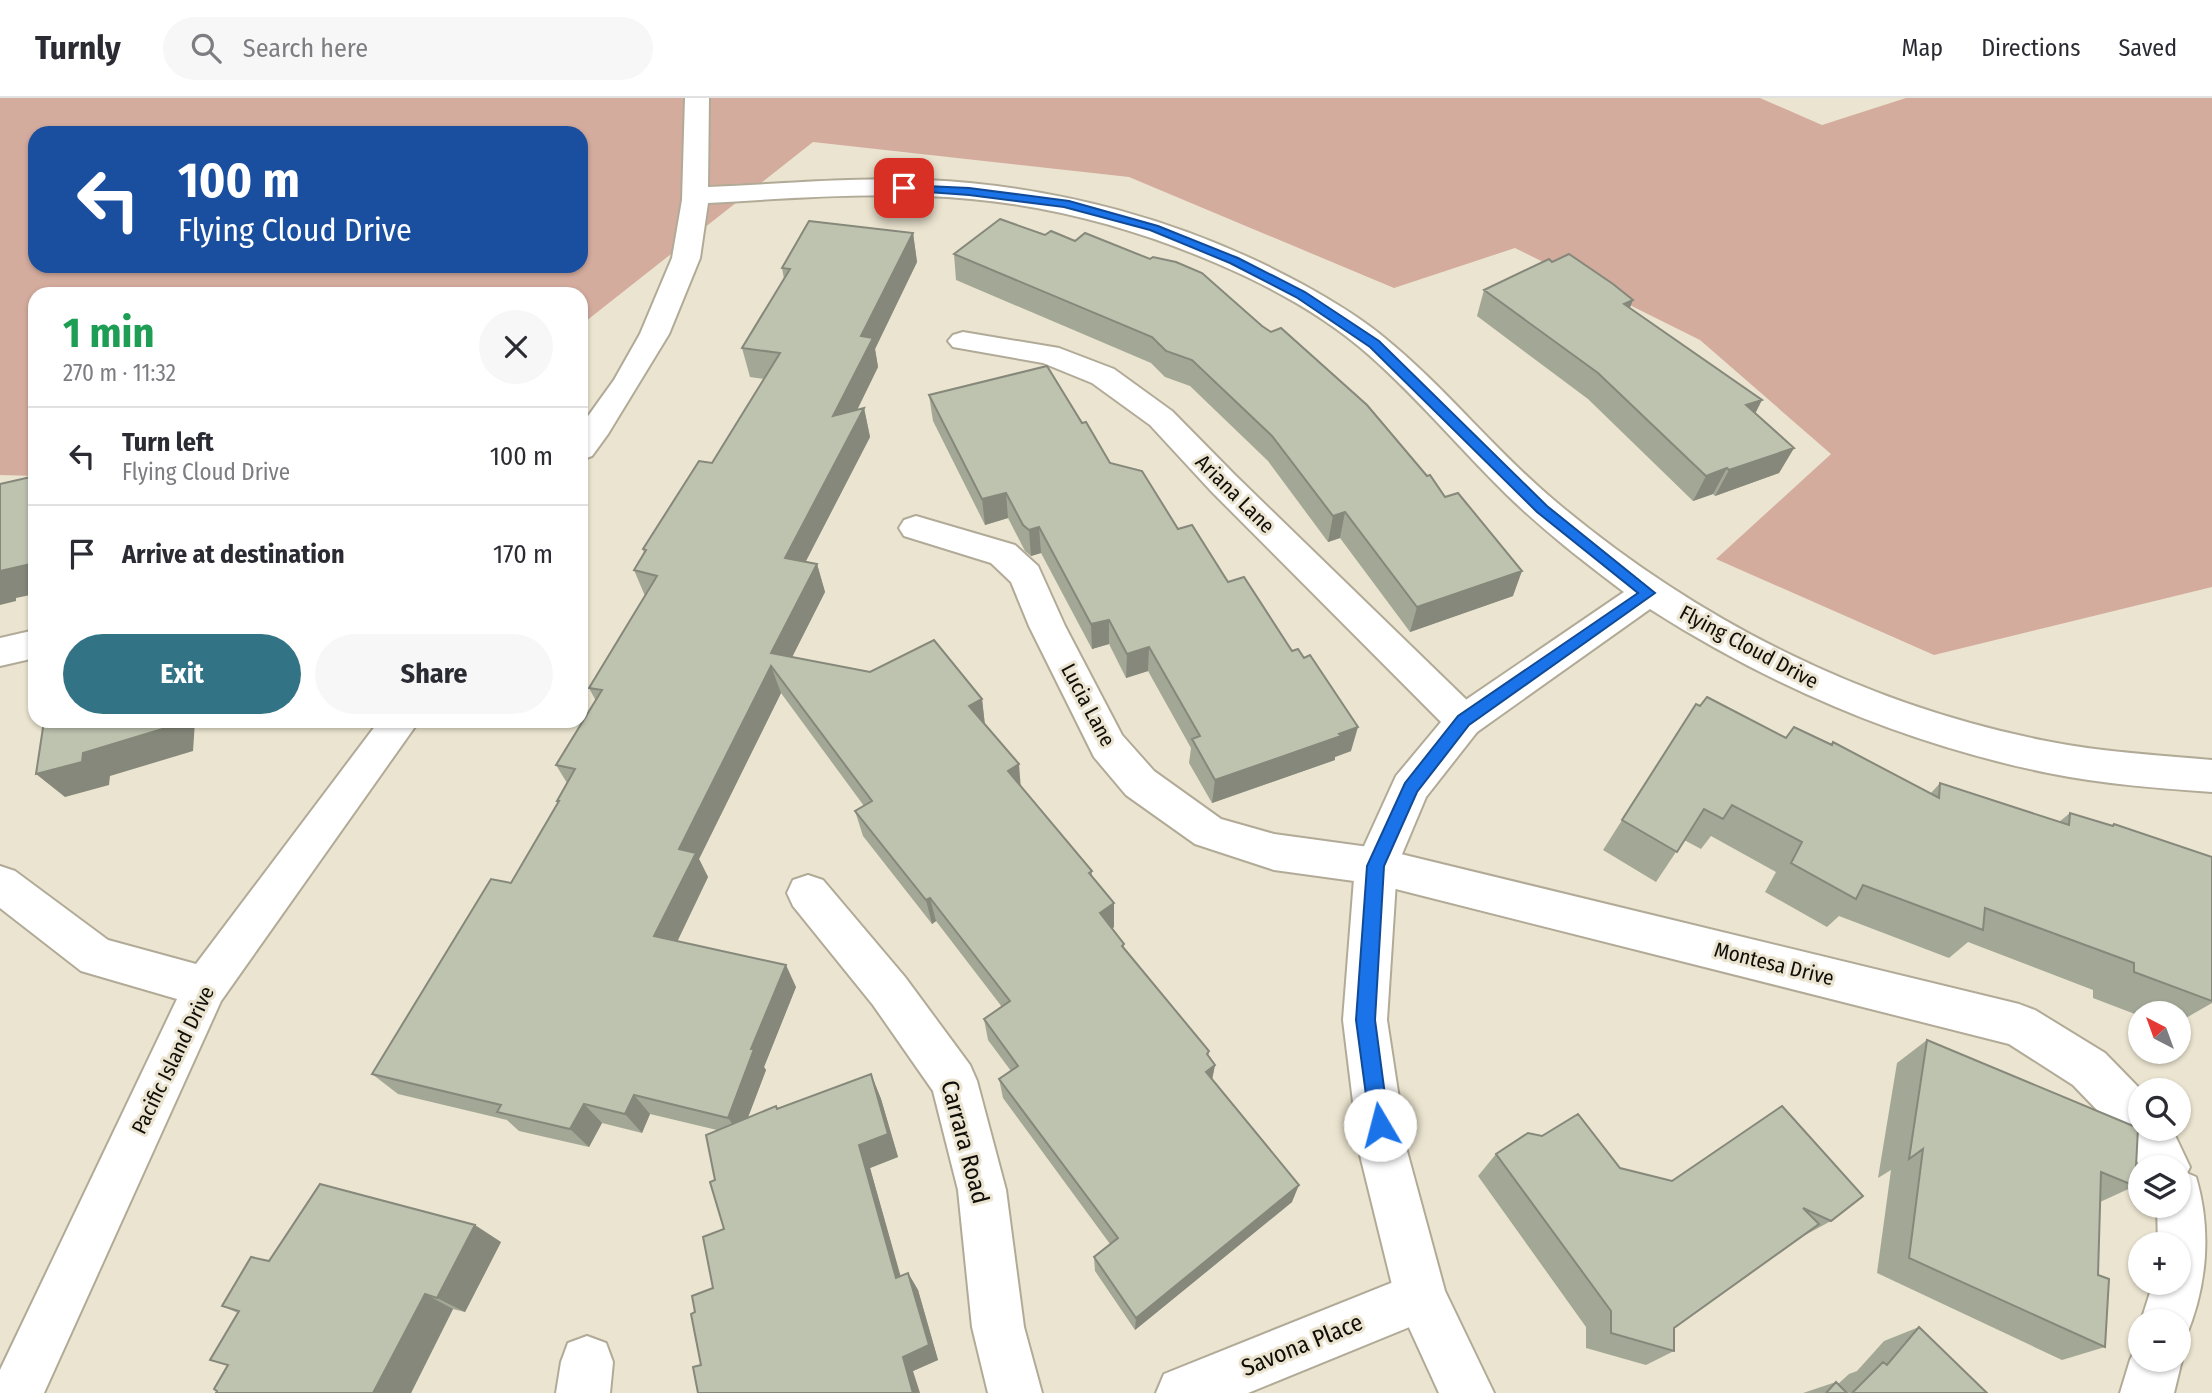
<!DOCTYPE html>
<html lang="en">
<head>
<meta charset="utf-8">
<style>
	:root { --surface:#fff; --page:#f7f7f7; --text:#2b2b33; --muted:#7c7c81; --line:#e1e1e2; --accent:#327386 }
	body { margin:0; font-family:"Fira Sans Condensed",sans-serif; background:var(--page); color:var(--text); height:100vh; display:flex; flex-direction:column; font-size:26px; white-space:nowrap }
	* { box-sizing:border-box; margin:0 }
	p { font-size:23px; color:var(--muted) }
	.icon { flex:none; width:38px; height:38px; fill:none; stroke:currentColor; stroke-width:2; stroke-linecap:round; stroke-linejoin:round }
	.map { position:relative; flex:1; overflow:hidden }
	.panel { position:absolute; left:28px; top:189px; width:560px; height:441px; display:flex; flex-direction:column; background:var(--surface); border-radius:21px; box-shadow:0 2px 5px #0004 }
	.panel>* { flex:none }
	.guide { position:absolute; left:28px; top:28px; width:560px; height:147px; border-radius:21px; box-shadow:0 2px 5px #0004; background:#1a4fa0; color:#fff; overflow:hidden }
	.needle { width:46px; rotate:319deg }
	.tools { position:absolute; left:2128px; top:903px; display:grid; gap:14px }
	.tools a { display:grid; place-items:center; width:63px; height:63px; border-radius:50%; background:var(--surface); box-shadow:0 2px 5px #0004; font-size:35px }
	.pin { position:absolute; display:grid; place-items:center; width:60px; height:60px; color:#fff; margin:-30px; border-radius:14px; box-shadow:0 4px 10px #0006 }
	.me { position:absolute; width:77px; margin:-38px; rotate:352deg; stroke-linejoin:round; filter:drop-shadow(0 0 5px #0008) }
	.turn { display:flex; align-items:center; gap:24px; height:147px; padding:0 35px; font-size:32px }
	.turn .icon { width:91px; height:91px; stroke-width:2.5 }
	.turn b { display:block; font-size:49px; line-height:60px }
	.round { display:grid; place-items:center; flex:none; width:74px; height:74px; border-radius:37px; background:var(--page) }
	.summary { display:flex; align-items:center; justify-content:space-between; height:119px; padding:0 35px }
	h1 { font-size:42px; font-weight:700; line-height:52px; color:#1e9e55 }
	.button { display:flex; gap:14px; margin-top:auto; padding:14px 35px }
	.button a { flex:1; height:80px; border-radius:42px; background:var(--accent); color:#fff; font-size:28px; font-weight:700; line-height:80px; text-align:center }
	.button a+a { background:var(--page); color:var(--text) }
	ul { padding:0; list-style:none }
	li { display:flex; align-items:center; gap:21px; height:98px; padding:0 35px; border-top:2px solid var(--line) }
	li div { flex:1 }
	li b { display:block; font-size:26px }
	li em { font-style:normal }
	header { display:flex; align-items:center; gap:42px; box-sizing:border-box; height:98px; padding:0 35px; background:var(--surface); border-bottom:2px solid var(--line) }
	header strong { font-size:33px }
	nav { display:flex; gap:38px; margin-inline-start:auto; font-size:24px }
	.search { width:490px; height:63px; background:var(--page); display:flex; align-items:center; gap:18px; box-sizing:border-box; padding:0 24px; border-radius:38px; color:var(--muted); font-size:26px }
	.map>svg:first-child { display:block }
	.green { fill:#d4ac9e; fill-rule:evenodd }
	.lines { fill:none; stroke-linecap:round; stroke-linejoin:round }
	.street-casing { stroke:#b1aa97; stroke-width:4 }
	.secondary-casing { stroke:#b1aa97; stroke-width:4 }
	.street { fill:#fff; fill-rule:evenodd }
	.secondary { fill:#fff; fill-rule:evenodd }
	.wall { fill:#a3a896 }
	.shaded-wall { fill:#85887a }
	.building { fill:#bec3af; stroke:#85887a; stroke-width:2 }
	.route { fill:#1a73e8; stroke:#114b97; stroke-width:2 }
	.labels { text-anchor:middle; stroke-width:6; stroke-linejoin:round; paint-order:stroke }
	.street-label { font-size:21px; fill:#100e08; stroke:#ebe4d0 }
	.near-street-label { font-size:24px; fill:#100e08; stroke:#ebe4d0 }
</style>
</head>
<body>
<header>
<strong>Turnly</strong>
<div class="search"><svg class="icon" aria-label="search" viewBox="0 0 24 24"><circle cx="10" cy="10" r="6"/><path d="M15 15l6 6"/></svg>Search here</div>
<nav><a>Map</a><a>Directions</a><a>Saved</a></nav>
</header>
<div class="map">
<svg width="2212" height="1295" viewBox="0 0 2212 1295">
	<rect width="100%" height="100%" fill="#ebe4d0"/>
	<path class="green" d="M0 0H1760L1822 27 1906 0H2212V489L1934 557 1716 461 1831 356 1700 242 1515 150 1394 190 1129 79 813 44 581 227V196H35V378L0 377ZM35 35H581V168H35Z"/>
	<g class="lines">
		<g class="street-casing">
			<path id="street" d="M963 234 1059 250 1114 271 1172 313 1235 377 1477 612 1483 623 1477 634 1464 638 1451 634 1211 393 1150 327 1092 285 1043 265 953 249 948 243 953 237Z
				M916 418 1015 447 1038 468 1065 528 1122 637 1154 673 1221 721 1274 736 1376 750 2019 906 2035 912 2105 955 2141 992 2140 1031H2172L2190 1069 2187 1075 2196 1079C2212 1133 2207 1189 2185 1241L2179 1244V1223H2141L2153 1185H2179V1146H2158L2157 1108H2179V1069H2140L2127 1043 2073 987 2009 946 1376 786 1274 772 1195 746 1126 697 1094 659 1029 528 1011 484 991 465 904 438 899 430 904 422Z
				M35 532V560L0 568V540Z
				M808 777 823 782 905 879 970 967 977 983 1006 1092 1024 1229 1042 1295H988L972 1229 958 1092 933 993 873 907 793 808 787 795 793 782Z
				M1421 1173 1439 1181 1447 1199 1439 1217 1248 1295H1156L1164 1276Z
				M587 1238 606 1245 613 1264 610 1295H556L561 1264 568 1245Z
				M2140 1242V1262H2179V1254L2182 1262 2174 1295H2120L2130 1262Z"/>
		</g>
		<g class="secondary-casing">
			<path id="secondary" d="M685 0H709L708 89C781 86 853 79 926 82 1057 88 1187 123 1302 186 1331 202 1360 219 1386 241 1446 290 1495 353 1555 403 1696 522 1864 607 2046 643 2100 654 2156 657 2212 662V694C2157 690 2102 686 2048 675 1906 646 1772 589 1650 511L1477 634 1426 699 1397 768 1387 922 1407 1053 1445 1193 1494 1295H1439L1395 1199 1359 1053 1343 922 1355 768 1396 678 1451 612 1624 494C1583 463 1543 432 1506 396 1460 351 1418 300 1369 257 1325 218 1270 188 1216 165 1123 125 1025 101 924 98 852 95 780 101 708 105L700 160 669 236 608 336 592 358 581 362V328L614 282 640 236 672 160 682 102Z
				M379 623H419L221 903 44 1295H0V1272L177 901 81 873 0 810V768L15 773 108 842 196 866Z"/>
		</g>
		<use href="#street" class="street"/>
		<use href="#secondary" class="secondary"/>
	</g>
	<path class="wall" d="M913 135 917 164 875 251 878 269 857 312 864 310 870 339 806 463 817 466 825 494 792 559 982 601 985 627 1021 688 1092 773V779L1114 805V829L1112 831 1124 846V850L1209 953 1208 958 1215 967 1212 981 1292 1104 1135 1232 1095 1173 1094 1159 1110 1146 1003 1000 999 981 1011 973 988 942 984 921 1002 909 936 823 932 826 863 738 855 713 864 708 781 595 699 761 708 779 677 843 796 889 764 969 766 972 748 1019 777 1011 871 976 881 1001 898 1059 870 1070 900 1178 908 1175 918 1192 938 1262 913 1273 701 1267 695 1214 713 1190 724 1131 715 1082 717 1032 650 1016 642 1035 602 1025 589 1049 519 1033 507 1022 398 996 372 976 511 785 558 705 557 703 567 685 556 667 596 603 589 590 645 498 634 472 644 455 643 451 712 365 764 281 750 279 742 250 784 181 782 170Z
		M1045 137 1513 498 1410 534 1340 440 1328 444 1268 363 1190 288 1165 279 1151 265 956 182 954 156Z
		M1484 192 1630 211 1794 350 1779 375 1715 398 1713 396 1693 403 1588 301 1477 218Z
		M929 297 1082 325 1110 365 1178 431 1228 484 1351 653 1335 659V662L1212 705 1189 665 1191 650 1148 573 1126 580 1109 546 1092 551 1041 455 1031 458 1025 453 1008 420 985 427 933 323Z
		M1696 606 1786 640 1794 629 1831 646 1833 644 1931 695 1940 685 2059 724 2070 715 2111 728 2114 726 2212 759V905L2179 924V915H2140V918L2093 900V892L1968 844 1949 860 1839 818 1827 829 1765 794 1776 774 1711 738 1701 751 1684 742 1656 784 1603 752Z
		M1927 942 2135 1088 2100 1104 2098 1177 2105 1249 2062 1262 1877 1175 1891 1072 1878 1080 1897 965Z
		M1782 1008 1831 1123 1796 1142 1674 1230V1253L1646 1267 1586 1250V1229L1478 1078 1496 1056 1620 1070 1672 1083Z
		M501 1144 465 1214 453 1211 411 1295H216L228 1268 210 1262 238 1215 222 1208 269 1163Z
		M1919 1229 1987 1295H1803L1836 1284 1838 1286 1849 1276 1857 1273 1884 1243Z"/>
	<path class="shaded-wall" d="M913 135 917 164 875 251 878 269 840 347 833 318 861 238Z
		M1633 202 1623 228 1624 206Z
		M1762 302 1749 328 1746 307Z
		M864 310 870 339 793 488 785 460Z
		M1794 350 1779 375 1715 398 1729 372Z
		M1727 370 1713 396 1693 403 1706 378Z
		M1006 395 1008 420 985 427 982 401Z
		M1345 414 1340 440 1328 444 1333 418Z
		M1039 429 1041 455 1031 458 1029 432Z
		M35 465V496L16 500V503L0 507V473Z
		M817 466 825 494 781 581 771 555Z
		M1522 473 1513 498 1410 534 1417 509Z
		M1109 522V546L1092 551 1091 526Z
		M1149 549 1148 573 1126 580 1127 556Z
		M771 568 781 595 699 761 708 779 669 861 654 838 679 751Z
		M982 601 985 628 969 608Z
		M169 623H195L193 653 110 678 109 687 65 699 36 676 83 655Z
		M1358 629 1351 653 1335 659V662L1212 705 1215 682Z
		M1019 666 1021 692 1008 673Z
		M930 800 936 823 932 826 926 802Z
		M1114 805V829L1100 839V815Z
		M786 867 796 889 764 969 766 972 741 1038 728 1020 751 951Z
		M1215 967 1211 987 1206 974Z
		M871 976 881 1001 898 1059 870 1070 906 1197 896 1180 859 1047Z
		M634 997 650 1016 642 1035 625 1016Z
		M584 1006 602 1025 589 1049 570 1031Z
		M1299 1087 1292 1104 1135 1232 1136 1220Z
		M475 1127 501 1144 465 1214 437 1200Z
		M908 1175 918 1192 938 1262 913 1273 920 1295H913L903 1259Z
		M425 1196 453 1211 411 1295H373Z"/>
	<path class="building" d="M1000 121 1045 137 1051 133 1075 143 1085 135 1150 161 1153 159 1176 164 1202 175 1262 228 1271 234 1281 230 1367 307 1427 378 1430 377 1445 399 1458 395 1522 473 1417 509 1345 414 1333 418 1272 338 1192 262 1166 253 1152 239 954 156Z
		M809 123 913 135 861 238 873 240 833 318 864 310 785 460 817 466 771 555 870 574 934 542 982 601 969 608 1019 666 1008 673 1092 773 1089 775 1114 805 1100 815 1124 846 1122 848 1209 953 1207 956 1215 967 1206 974 1299 1087 1136 1220 1094 1159 1118 1140 999 981 1018 968 984 921 1010 903 930 800 926 802 855 713 872 703 771 568 679 751 696 755 654 838 786 867 751 951H754L728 1020 634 997 625 1016 584 1006 570 1031 497 1014 501 1007 372 976 491 781 511 785 559 703H557L575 671 556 667 602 592 589 590 657 478 634 472 646 452 643 451 699 363 712 365 780 255 742 250 790 171 782 170Z
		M1569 156 1613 186 1633 202 1624 206 1762 302 1746 307 1794 350 1729 372 1727 370 1706 378 1598 275 1484 192 1549 161 1552 164Z
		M1047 268 1082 325 1086 324 1110 365 1142 373 1178 431 1192 427 1228 484 1244 479 1292 553 1298 551 1304 560 1310 557 1358 629 1339 636 1341 638 1215 682 1192 641 1200 638 1149 549 1127 556 1109 522 1091 526 1039 429 1029 432 1023 427 1006 395 982 401 929 297Z
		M35 378V465L0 473V386Z
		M1707 599 1786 640 1794 629 1832 647 1833 644 1939 700 1940 685 2069 727 2070 715 2113 728 2114 726 2212 759V903L2134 874V865L1985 810 1983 832 1863 787 1856 801 1791 765 1802 744 1732 707 1723 721 1704 711 1677 754 1622 722 1696 606 1700 608Z
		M44 623H169V629L83 655 82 664 36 676Z
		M1927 942 2138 1030 2135 1088 2101 1074 2098 1177 2109 1181 2105 1249 1909 1160 1923 1051 1909 1061Z
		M871 976 888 1036 859 1047 896 1180 908 1175 929 1247 903 1259 913 1295H698L693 1269 701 1267 691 1216 695 1214 692 1198 713 1190 703 1139 724 1131 710 1084 715 1082 706 1037 776 1008 777 1011Z
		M1782 1008 1863 1098 1831 1123 1803 1110 1819 1126 1674 1230V1253L1611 1235V1213L1496 1056 1528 1035 1542 1038 1578 1016 1620 1070 1672 1083Z
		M320 1086 475 1127 437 1200 425 1196 373 1295H216L217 1293 214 1291 228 1267 210 1262 239 1213 222 1208 251 1159 269 1163Z
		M1919 1229 1987 1295H1852L1883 1264 1887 1267Z
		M1836 1284 1847 1295H1826Z"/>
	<path class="route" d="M904 87 969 90 1069 103 1158 128 1238 160 1305 194 1379 243 1547 408 1655 495 1469 627 1417 694 1384 768 1375 922 1389 1027 1386 1034 1380 1037 1373 1034 1370 1027 1356 922 1367 768 1405 685 1458 618 1638 495 1537 414 1370 249 1296 199 1230 165 1150 132 1064 109 969 97 900 92 898 90Z"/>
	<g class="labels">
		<g class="street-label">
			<text transform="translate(1235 396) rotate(45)" y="7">Ariana Lane</text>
			<text transform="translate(1749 549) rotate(28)" y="7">Flying Cloud Drive</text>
			<text transform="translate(1088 607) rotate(62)" y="7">Lucia Lane</text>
			<text transform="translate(1774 866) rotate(14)" y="7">Montesa Drive</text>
			<text transform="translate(173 962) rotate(-64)" y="7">Pacific Island Drive</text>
		</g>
		<g class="near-street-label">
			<text transform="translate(965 1044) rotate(75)" y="8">Carrara Road</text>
			<text transform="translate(1302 1247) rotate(-22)" y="8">Savona Place</text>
		</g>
	</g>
</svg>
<div class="tools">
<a><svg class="needle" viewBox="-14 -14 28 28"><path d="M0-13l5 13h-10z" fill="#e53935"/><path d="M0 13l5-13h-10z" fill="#7c7c81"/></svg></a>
<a><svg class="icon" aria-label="search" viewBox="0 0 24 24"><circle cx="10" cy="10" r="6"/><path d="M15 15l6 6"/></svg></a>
<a><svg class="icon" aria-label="layers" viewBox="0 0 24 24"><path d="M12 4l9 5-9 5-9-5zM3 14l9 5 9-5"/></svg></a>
<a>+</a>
<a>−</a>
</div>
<div class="pin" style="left:904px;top:90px;background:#d93025"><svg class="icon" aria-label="arrive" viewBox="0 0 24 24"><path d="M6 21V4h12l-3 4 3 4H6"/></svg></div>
<svg class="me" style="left:1380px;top:1027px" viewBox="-20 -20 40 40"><circle r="19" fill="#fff"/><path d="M0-13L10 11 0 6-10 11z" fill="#1a73e8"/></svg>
<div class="guide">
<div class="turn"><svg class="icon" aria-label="left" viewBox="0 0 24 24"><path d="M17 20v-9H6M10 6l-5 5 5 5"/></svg><div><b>100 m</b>Flying Cloud Drive</div></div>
</div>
<section class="panel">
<div class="summary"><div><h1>1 min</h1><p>270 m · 11:32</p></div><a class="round"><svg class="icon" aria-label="close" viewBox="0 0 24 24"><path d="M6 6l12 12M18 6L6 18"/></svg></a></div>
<ul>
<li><svg class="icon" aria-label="left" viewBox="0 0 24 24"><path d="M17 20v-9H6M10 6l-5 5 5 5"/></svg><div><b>Turn left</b><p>Flying Cloud Drive</p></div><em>100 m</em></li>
<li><svg class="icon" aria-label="arrive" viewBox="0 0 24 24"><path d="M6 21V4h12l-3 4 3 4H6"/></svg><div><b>Arrive at destination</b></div><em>170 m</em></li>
</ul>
<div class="button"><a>Exit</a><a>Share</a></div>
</section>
</div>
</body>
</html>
